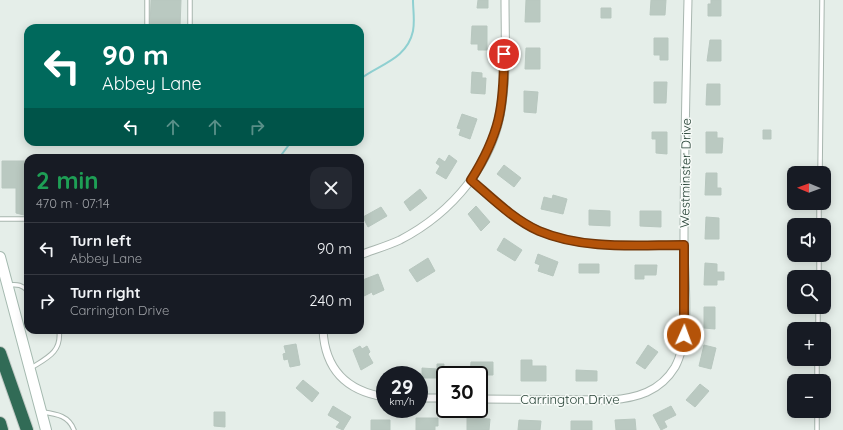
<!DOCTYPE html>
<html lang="en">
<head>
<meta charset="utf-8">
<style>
	:root { --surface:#171b24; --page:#242831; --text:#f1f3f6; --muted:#9ea1a6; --line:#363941 }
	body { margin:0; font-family:Quicksand,sans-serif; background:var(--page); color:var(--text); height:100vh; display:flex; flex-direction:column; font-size:15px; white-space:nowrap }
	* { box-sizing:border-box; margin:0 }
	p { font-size:13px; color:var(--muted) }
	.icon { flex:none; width:22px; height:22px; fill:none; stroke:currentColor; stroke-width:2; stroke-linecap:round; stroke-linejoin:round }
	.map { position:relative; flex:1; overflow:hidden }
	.drawer { position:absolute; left:24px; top:154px; width:340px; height:180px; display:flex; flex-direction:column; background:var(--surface); border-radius:12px; box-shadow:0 2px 10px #0003 }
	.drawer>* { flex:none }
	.banner { position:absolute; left:24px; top:24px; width:340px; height:122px; border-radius:12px; box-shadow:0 2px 10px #0003; background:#00695c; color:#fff; overflow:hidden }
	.needle { width:26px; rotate:271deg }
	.controls { position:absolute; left:787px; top:166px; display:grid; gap:8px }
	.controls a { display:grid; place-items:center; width:44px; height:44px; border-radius:8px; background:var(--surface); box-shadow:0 2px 10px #0003; font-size:20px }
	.speed { position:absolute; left:376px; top:366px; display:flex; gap:8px; font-size:20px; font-weight:700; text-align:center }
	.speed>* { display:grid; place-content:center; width:52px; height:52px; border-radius:50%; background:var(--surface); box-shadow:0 2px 10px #0003; line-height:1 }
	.speed small { font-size:10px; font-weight:400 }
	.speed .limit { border:2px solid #111; border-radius:6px; background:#fff; color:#111 }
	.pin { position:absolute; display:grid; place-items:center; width:34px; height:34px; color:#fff; margin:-17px; border:2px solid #fff; border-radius:50%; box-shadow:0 1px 4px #0007 }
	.me { position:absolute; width:44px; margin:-22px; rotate:2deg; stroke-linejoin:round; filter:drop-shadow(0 0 3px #0008) }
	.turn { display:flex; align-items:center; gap:14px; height:84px; padding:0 12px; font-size:18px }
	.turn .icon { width:52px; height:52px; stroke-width:2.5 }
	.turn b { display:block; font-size:28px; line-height:34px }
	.lanes { display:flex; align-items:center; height:38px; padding:0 12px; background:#0003; justify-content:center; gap:20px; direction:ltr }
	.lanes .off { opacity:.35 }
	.round { display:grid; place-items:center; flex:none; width:42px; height:42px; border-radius:12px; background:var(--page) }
	.head { display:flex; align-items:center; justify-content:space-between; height:68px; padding:0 12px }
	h1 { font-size:24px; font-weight:700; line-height:30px; color:#1e9e55 }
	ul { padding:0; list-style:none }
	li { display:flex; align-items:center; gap:12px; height:52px; padding:0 12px; border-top:1px solid var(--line) }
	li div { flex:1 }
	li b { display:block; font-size:15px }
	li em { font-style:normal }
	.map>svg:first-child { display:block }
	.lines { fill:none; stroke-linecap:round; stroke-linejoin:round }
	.stream { stroke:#8fd0d1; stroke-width:2 }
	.building { fill:#bac9c1; stroke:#b8c7bf }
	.lane-casing { stroke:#a8b6af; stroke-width:5.5 }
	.street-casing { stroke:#a8b6af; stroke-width:9 }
	.secondary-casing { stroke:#a4b9af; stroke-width:12 }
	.highway-casing { stroke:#c2cac6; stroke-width:14 }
	.lane { stroke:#fff; stroke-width:3.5 }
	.street { stroke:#fff; stroke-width:7 }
	.secondary { stroke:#fff; stroke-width:10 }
	.highway { stroke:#316b56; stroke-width:12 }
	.route-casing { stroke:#753606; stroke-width:10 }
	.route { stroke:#b45309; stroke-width:7 }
	.labels { text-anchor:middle; stroke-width:3; stroke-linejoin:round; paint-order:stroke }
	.street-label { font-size:13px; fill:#254034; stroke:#f6faf7 }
</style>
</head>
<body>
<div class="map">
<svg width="843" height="430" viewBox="0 0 843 430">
	<rect width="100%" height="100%" fill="#e5eee9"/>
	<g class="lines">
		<path class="stream" d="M360 79C380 64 407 59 413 31 415 21 413 10 413 0
			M279 158 291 142"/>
	</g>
	<path class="building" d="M151 0H181L180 28H150Z
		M478 0H488V8H477Z
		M526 0H540V22H525Z
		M651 0H666L665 15H650Z
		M711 0H721V16H708V4H711Z
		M601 8H611V18H601Z
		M472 26H487V50H478V44H471Z
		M654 38H668V60H660V55H654Z
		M710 40H721V61H707Z
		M526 48H540V69H525Z
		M472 72 482 73V78H486L485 94 471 93Z
		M654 82H667L666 103H654Z
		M707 84H720V105H706Z
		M524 91 538 92 536 113 524 112Z
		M462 114 477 119 470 139 459 135 461 129 457 128Z
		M763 130H771V139H763Z
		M652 132H667V154L656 153V139H652Z
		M706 132H717V138H723L722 153H706Z
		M449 155 457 161 446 179 436 173 440 166 436 163 439 158 445 162Z
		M2 161H28V189H24V215L16 213V188H2Z
		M504 165 521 178 514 187 497 174Z
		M706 173H717V188H721V195H705Z
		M420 189 427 198 410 211 404 202Z
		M553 195 567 199 563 214 541 209 544 197 552 199Z
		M476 206 490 222 481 231 468 214Z
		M381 207 387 216 368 227 363 217Z
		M589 210 610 211V226L589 225Z
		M640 211H661V227L640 226Z
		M706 217 719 218V239H705Z
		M504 238 522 250 515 261 497 250Z
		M538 254 558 262 553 276 538 271 540 265 535 263Z
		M428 258 435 271 417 282 409 270Z
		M705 263 717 264V272H724V280H717V285H704Z
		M579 264H599V273H579Z
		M635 265H657L656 275H644V279H635Z
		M378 274 384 290 373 295 372 292 364 296 360 288V281Z
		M704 307H715V329L704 328Z
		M296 344 300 365 290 367 288 359 284 360 283 354 286 353 284 346Z
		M648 345 658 352 645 369 636 363Z
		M704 345 716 348 711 369 699 366Z
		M360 346 362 349 367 346 370 352 368 354 373 363 361 370 353 350Z
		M521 360H532V366H546V381H521Z
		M471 362H493V375H470Z
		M437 364H444L443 378H422V368L437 369Z
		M576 370 597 371V381H576Z
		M303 380 319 393 312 402 296 388Z
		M700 384 709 391 695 407 686 400Z
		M333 406 351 417 343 430 336 427 340 422 328 415Z
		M671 406 676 415 664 421 667 427 661 430 653 415Z
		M214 412H225V427L214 426Z
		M416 418H438V426H435V430H416Z
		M467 418 490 419 489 430H467Z
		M635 419 636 430H616L615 420Z
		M371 420H390V430H371Z
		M519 420 541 421 540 430H518Z
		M571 421H592V430H571Z"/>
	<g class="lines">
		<g class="lane-casing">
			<path id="lane" d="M147 0V28
				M190 28V0
				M820 173 822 0
				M0 219H28
				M819 225V203
				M819 277V255
				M9 285C18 284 22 285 28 291
				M818 329V307
				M31 368C47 358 62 352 59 330
				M817 381V359
				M43 412C57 414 69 416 74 430
				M817 430V411"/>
		</g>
		<g class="street-casing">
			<path id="street" d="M471 181C492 198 514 220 539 231 584 250 636 245 684 245
				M360 255C373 250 387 246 400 240 452 213 495 163 502 104 507 70 505 34 505 0
				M323 330C325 369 346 391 385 397
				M419 398H445
				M479 399 611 400C636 398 660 392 675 367 692 336 684 280 684 245 684 163 686 82 688 0"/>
		</g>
		<g class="secondary-casing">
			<path id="secondary" d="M0 257 46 430"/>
		</g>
		<g class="highway-casing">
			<path id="highway" d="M0 353 27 430
				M0 423 2 430"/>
		</g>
		<use href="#lane" class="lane"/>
		<use href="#street" class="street"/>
		<use href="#secondary" class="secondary"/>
		<use href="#highway" class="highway"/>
	</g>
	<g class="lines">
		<g class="route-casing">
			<path id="route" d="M504 54C504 107 500 134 471 180 492 198 514 220 539 231 584 250 636 245 684 245V335"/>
		</g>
		<use href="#route" class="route"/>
	</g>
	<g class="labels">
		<g class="street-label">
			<text transform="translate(685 173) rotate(-89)" y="5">Westminster Drive</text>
			<text x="570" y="404">Carrington Drive</text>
		</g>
	</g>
</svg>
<div class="controls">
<a><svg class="needle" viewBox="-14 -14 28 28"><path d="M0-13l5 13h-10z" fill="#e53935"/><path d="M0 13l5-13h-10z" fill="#9ea1a6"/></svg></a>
<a><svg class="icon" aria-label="sound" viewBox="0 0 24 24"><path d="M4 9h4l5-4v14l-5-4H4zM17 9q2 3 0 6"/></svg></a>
<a><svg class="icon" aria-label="search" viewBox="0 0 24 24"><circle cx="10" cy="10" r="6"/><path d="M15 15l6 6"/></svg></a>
<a>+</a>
<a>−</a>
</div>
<div class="speed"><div>29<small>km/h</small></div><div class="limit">30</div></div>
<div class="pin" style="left:504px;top:54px;background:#d93025"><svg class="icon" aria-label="arrive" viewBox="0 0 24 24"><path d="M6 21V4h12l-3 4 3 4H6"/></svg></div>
<svg class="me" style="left:684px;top:335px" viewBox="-20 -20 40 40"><circle r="17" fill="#b45309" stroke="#fff" stroke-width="3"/><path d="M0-11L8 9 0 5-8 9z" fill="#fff"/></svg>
<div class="banner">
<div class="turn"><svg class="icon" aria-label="left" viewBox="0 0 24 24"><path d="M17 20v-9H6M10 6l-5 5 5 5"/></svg><div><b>90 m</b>Abbey Lane</div></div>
<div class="lanes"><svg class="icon" aria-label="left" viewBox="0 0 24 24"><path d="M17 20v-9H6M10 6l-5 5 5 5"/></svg><svg class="icon off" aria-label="ahead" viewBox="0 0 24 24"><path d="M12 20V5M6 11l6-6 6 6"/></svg><svg class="icon off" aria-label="ahead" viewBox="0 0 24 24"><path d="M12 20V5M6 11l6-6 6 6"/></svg><svg class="icon off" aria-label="right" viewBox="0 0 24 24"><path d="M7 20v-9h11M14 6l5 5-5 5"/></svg></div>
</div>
<section class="drawer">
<div class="head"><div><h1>2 min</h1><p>470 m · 07:14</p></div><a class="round"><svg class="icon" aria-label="close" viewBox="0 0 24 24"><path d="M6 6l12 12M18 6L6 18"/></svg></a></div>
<ul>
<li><svg class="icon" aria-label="left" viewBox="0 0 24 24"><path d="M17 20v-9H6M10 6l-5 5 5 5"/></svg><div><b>Turn left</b><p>Abbey Lane</p></div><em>90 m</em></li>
<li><svg class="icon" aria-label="right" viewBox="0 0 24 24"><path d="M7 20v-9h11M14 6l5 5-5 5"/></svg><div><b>Turn right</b><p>Carrington Drive</p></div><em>240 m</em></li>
</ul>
</section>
</div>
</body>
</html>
